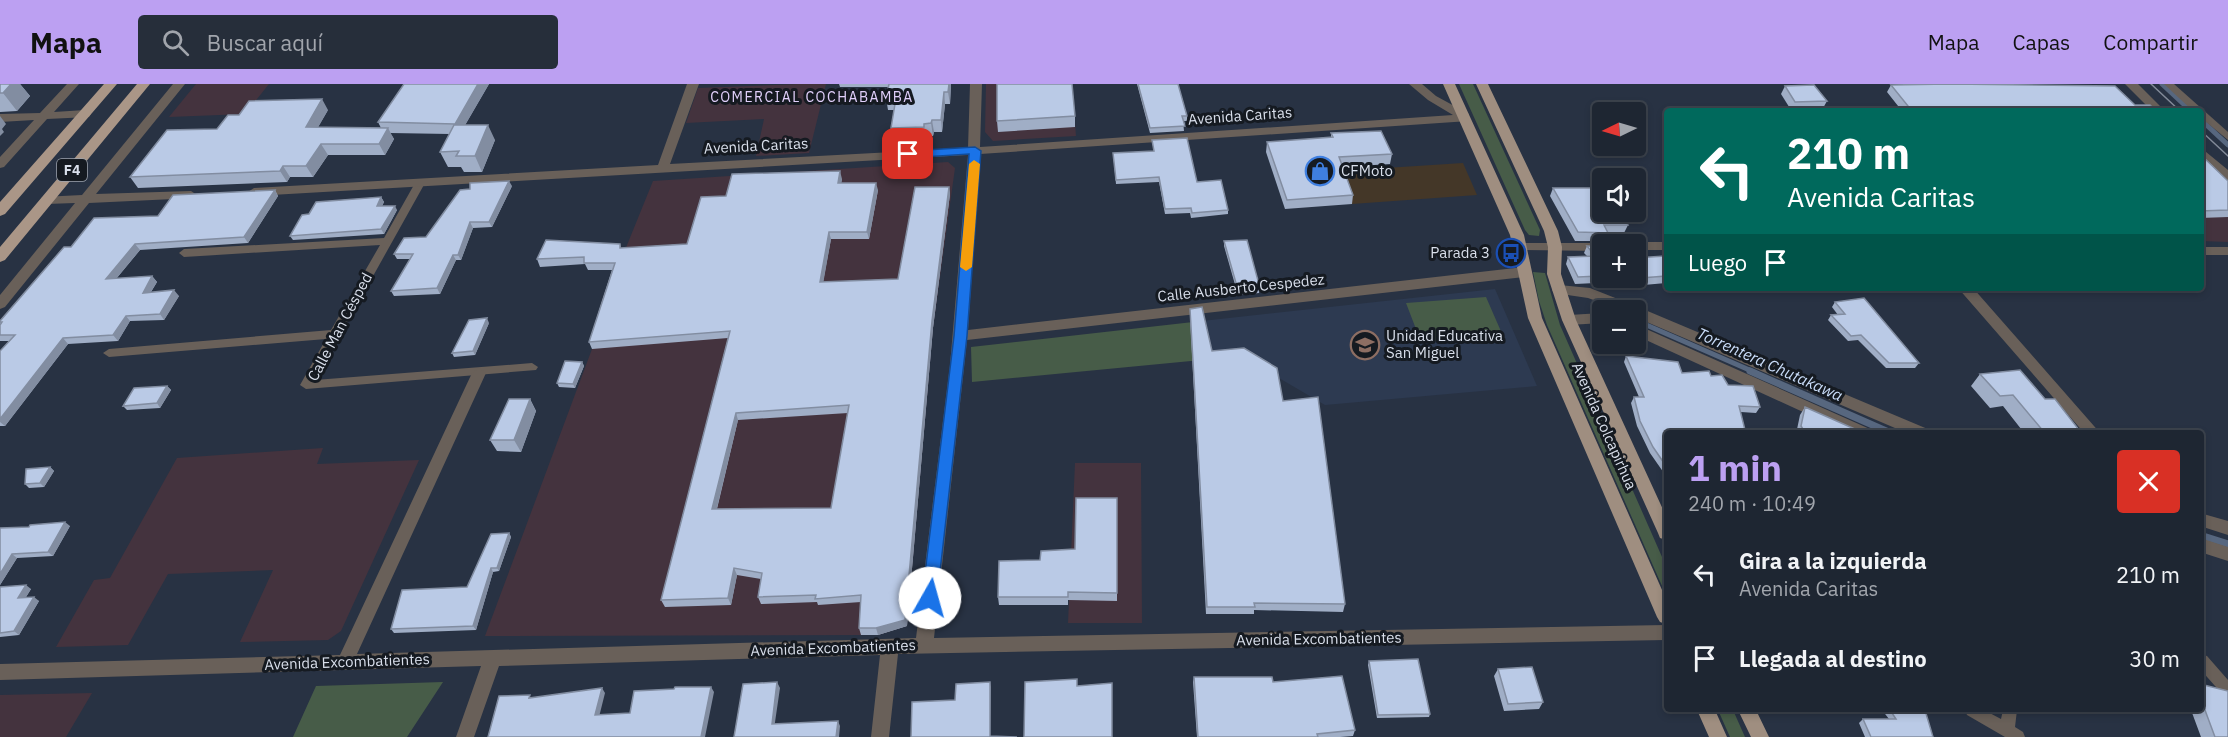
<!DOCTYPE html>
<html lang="es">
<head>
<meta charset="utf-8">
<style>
	:root { --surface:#1e2632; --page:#262e3a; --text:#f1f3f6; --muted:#a1a5ac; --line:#3c434d; --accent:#bca0f2 }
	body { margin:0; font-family:"IBM Plex Sans",sans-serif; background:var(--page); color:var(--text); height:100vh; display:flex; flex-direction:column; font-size:22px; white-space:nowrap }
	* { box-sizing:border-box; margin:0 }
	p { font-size:20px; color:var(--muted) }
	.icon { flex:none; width:33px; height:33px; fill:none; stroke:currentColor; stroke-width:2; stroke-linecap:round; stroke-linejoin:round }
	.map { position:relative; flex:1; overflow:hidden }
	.sheet { position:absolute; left:1664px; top:346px; width:540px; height:282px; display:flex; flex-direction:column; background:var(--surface); border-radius:6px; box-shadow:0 3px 9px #0003,0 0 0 2px var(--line) }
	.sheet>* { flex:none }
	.guide { position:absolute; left:1664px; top:24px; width:540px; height:183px; border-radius:6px; box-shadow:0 3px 9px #0003,0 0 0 2px var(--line); background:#00695c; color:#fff; overflow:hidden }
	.needle { width:39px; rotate:265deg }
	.fabs { position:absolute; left:1592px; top:18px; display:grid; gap:12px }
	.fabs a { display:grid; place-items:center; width:54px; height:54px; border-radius:6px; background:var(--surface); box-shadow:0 3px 9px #0003,0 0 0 2px var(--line); font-size:30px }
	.pin { position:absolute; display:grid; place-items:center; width:51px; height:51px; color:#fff; margin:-26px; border-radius:12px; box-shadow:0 3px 9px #0006 }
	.me { position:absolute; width:66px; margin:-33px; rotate:7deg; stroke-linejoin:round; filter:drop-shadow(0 0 4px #0008) }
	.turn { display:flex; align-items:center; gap:21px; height:126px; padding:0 24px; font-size:27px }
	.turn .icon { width:78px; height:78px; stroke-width:2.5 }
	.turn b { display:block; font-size:42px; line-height:51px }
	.then { display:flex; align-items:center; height:57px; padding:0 24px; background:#0003; gap:12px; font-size:22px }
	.round { display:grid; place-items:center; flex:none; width:63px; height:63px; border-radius:6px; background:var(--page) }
	.headline { display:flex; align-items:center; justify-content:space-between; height:102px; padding:0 24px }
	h1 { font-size:36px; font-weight:800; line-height:45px; color:var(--accent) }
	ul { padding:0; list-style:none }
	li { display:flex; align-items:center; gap:18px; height:84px; padding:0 24px }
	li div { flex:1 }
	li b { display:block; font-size:22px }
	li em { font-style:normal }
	header { display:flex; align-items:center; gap:36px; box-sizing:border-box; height:84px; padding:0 30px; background:var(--accent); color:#111 }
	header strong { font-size:28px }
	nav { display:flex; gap:33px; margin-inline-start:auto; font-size:21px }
	.search { width:420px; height:54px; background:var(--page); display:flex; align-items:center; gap:15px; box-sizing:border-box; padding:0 21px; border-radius:6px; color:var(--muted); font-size:22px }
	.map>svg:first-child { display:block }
	.commercial { fill:#443728 }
	.industrial { fill:#44333e }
	.built { fill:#2d3a51 }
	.green { fill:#475c48 }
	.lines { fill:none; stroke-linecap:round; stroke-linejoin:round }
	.stream-far1 { stroke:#57677f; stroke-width:5 }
	.stream { stroke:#57677f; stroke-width:7 }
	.service { fill:#696059; fill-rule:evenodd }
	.minor { fill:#696059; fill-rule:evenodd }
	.tertiary { fill:#696059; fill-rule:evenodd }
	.primary { fill:#9f8e80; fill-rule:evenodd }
	.trunk { fill:#aa9687; fill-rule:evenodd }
	.tram { stroke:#828a98; stroke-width:1.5 }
	.wall { fill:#a0aec6; fill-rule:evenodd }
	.shaded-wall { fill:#828da1 }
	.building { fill:#bacae6; stroke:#828da1; stroke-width:1.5; fill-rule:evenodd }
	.route { fill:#1a73e8; stroke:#114b97; stroke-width:1.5 }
	.slow { fill:#f59e0b }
	.labels { text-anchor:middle; stroke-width:6; stroke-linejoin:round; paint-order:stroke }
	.far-neighbourhood-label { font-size:14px; letter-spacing:1.5px; fill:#e1d0fb; stroke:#151a21 }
	.shield { fill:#151a21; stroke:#9ea4ae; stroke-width:1.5 }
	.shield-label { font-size:14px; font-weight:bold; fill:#d9dfeb }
	.street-label { font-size:15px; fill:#d9dfeb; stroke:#151a21 }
	.poi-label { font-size:15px; fill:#d9dfeb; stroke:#151a21; text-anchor:start }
	.water-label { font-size:16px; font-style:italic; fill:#c9dcf8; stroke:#151a21 }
</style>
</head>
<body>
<header>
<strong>Mapa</strong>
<div class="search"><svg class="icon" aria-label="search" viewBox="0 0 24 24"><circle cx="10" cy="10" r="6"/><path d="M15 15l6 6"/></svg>Buscar aquí</div>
<nav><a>Mapa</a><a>Capas</a><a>Compartir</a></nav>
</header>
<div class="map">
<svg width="2228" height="653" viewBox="0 0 2228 653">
	<rect width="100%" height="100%" fill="#283243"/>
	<path class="commercial" d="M1463 79 1477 111 1352 120 1339 87Z"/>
	<path class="industrial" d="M196 0H269L245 30 169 33Z
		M800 0H826L809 69 756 72 764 35 686 39 698 4Z
		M986 0H1072L1076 52 993 57 985 48Z
		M948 78 955 84 933 244 907 542 878 551 485 552 592 265 623 171 653 97Z
		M2200 79 2228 105V158L2201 157Z
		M323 364 317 380 419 376 341 547 328 556 240 558 273 486 168 490 128 561 56 563 94 496 110 494 177 374Z
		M1075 379H1141L1142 539H1068Z
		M92 609 66 653H0V611Z"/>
	<path class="built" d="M1495 205 1537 302 1325 321 1243 273 1212 275 1202 237Z"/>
	<path class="green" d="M1459 0H1473L1540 146 1539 152 1529 151 1525 146Z
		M1533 188 1545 189 1560 241 1666 482V511L1547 241 1539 217Z
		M1486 213 1503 252 1421 258 1406 219Z
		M1202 237 1212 275 972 298 971 263Z
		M443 598 407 653H293L316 602Z
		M1718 626H1733L1745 653H1730Z"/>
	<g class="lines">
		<path class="stream-far1" d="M2162 0 2191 27
			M2200 35 2228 61
			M1635 236 1754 288"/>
		<path class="stream" d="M1750 287 1893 350
			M2200 451 2228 460"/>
		<path class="service" d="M2164 0H2174L2228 48V56L2200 33V27H2193Z
			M420 96 425 99 315 296 532 279 538 283 536 286 306 305 300 301 326 255 109 273 103 269 109 265 331 246 380 161 184 173 179 169 184 165 384 154 415 99Z
			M2200 570 2207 572 2228 596V613L2223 611 2200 585Z
			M1965 626H1984L2001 635 2003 626H2017L2015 643 2023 648 2025 653H2005L1967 631Z"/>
		<path class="minor" d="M67 0H79L54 28 85 26 91 30 89 33 47 35 4 83 0 84V73L34 36 0 38V30L40 29Z
			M173 0H185L96 110 191 107 197 111 195 114 89 119 5 223 0 225V211L75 119 47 120 42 119 41 116 42 113 82 111Z
			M687 0H699L670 80 968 64 970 0H982L980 63 1453 31 1428 16 1409 0H1422L1436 12 1469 30V37L980 70 968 246 1524 183 1531 188 1524 193 967 256 934 554 1666 541V556L898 570 889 653H871L880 571 499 582 474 653H456L481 582 0 596V580L340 571 472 289 479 284 486 289 357 570 916 554 950 281 968 71 254 112 248 108 254 104 658 81Z
			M2125 0H2138L2165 27H2152Z
			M2200 63 2228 86V97L2224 96 2200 74Z
			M1559 201 1590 204 1638 223 1930 346 1932 350H1909L1635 233V226H1621L1588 214 1554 209 1552 206 1554 203Z
			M1958 204H1973L2101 350H2085Z
			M1602 229V239L1569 241 1562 236 1569 231Z
			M1635 240 1872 346 1874 350H1851L1635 251Z
			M2200 429 2228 437V451L2200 442Z
			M2200 454 2228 463V477L2200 468Z"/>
		<path class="tertiary" d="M1635 158H1666V166H1635V160H1629Z
			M1521 159H1602L1607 160H1602V167L1516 166 1514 163Z
			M2200 163H2228V171H2200Z"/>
		<path class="primary" d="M1443 0H1455L1524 151 1542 234 1666 515V540L1660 538 1657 533 1528 234 1510 151Z
			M1476 0H1488L1558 147 1562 163 1561 190 1576 236 1666 432V456L1660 454 1658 449 1562 236 1547 190 1548 163 1544 147Z
			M1697 626H1715L1727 653H1709Z
			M1738 626H1756L1769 653H1751Z"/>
		<path class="trunk" d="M104 0H117L5 130 0 132V118Z
			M137 0H150L5 176 0 178V163Z"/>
		<path class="tram" d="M2151 0 2180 27
			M2200 46 2228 72"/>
	</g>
	<path class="wall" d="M0 0H20L30 12 17 27 0 28Z
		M404 0H489L465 41 495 56 482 88H464L461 83H448L440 68 450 50 390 49 394 55 385 71H328L313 93H290L287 98 138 104 130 93 328 26 318 43 381 44 378 38Z
		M839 0H951L950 20H945L942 48H934L933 52H926V55L893 56 891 44 894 26H888L886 14 888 3H840Z
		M1137 0H1178L1187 32V37H1183L1184 47 1150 49Z
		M1891 1H1997L2135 21 2156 27H1902L1887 8Z
		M1785 2 1827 17 1822 26H1791L1781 10Z
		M1075 32V43L998 48 997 37Z
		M1331 49 1392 70 1390 80 1342 83 1353 111 1352 120 1285 125 1266 68 1267 58 1331 54Z
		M1152 56 1228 126V130L1191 134 1190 129 1165 130 1159 98 1116 100 1113 69 1154 68Z
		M2200 70 2228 97V133L2200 134Z
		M842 95 841 99 878 106 869 155H831L823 198 898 195 949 103 950 110 933 244 907 542 878 551H861L859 544 861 518 818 521 817 518 761 520 758 513 761 495 737 491 731 521 665 523 661 516 728 254 592 265 589 258 612 186H588L585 180 540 183 537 175 620 160 621 164 687 160 726 112ZM848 329 831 424 717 425 738 336Z
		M512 102 492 143 473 144 461 176H456L440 210 394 212 391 207 410 175H397L394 170 426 153Z
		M1553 104 1628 141 1624 149 1608 150 1605 157H1575L1550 112Z
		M275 106 278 112 248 159 140 166 116 195 152 192 157 198 151 208 179 212 164 236 130 237 118 257 68 260 5 342H0V267L10 257H0V237L71 163Z
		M381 113 384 118 382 122 397 126 384 150 293 156 290 152 309 130Z
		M1224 157 1260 204 1259 209 1238 211 1224 162Z
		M1587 162H1602V194L1666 175V199L1599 205 1596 199 1575 200 1566 180 1568 173 1587 172 1584 169Z
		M1835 218 1919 279 1915 284H1886L1858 256 1848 257 1828 236 1831 231H1838L1832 223Z
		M1190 225 1212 267 1283 317 1345 520 1343 528 1254 526V530H1206L1190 233Z
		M489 239 475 271 454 273 452 269Z
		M1626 272 1682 289 1711 292 1728 301 1760 323 1756 329 1741 328 1666 350V392L1650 369 1637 342 1631 319 1634 313H1639L1624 278Z
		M582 278 584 282 575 304 559 303 557 299Z
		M1980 290 2045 315 2079 346 2088 350H2025L2003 322 1990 324 1971 302Z
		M167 302 171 306 160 324 127 326 123 322Z
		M530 315 536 327 521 368 497 367 490 356Z
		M1805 323 1866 350H1796L1800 331Z
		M50 383 54 387 44 403 29 404 25 400Z
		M1117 414V517L1068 516V521H999L998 513 1040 476 1075 465Z
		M70 442 53 472 17 474 0 501V444Z
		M509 449 511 453 499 487 493 488 476 546 394 549 391 545 467 503Z
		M0 503 31 505 26 513 39 517 19 551 0 553Z
		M1369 577 1430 630 1429 633 1377 634 1368 581Z
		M1498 585 1543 618 1539 625 1504 627 1494 592Z
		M1194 593 1273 598 1355 646 1353 652 1340 653H1197L1193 598Z
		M2200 600 2228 653H2201L2191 626H2188H2200Z
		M1882 626H1925L1933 653H1865L1859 639 1863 635H1889Z"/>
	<path class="shaded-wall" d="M11 0H20L30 12 17 27 3 9Z
		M478 0H489L460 50 455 40Z
		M949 0H951L950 20 948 8Z
		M944 8 945 20 942 48 941 36Z
		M322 15 328 26 312 54 306 43Z
		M0 32 6 40 2 45 4 48 0 52Z
		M932 36 934 48 933 52 931 39Z
		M488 41 495 56 482 88 475 72Z
		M388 44 394 55 385 71 379 60Z
		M321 60 328 71 313 93 306 82Z
		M283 82 290 93 287 98 280 87Z
		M840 87 842 95 840 107 838 99Z
		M509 97 512 102 492 143 489 138Z
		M876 99 878 106 869 155 867 148Z
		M949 103 950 110 933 244 907 542 878 551 876 544 932 237Z
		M275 106 278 112 248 159 244 153Z
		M381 113 384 118 380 126 377 122Z
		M395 122 397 126 384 150 381 145Z
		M470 138 473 144 461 176 458 171Z
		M829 148 831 155 822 206 820 198Z
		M135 160 140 166 111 201 106 195Z
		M453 171 456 176 440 210 437 204Z
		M152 192 157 198 147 214 143 209Z
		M174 206 179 212 164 236 160 230Z
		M126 232 130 237 118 257 113 251Z
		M487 234 489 239 475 271 473 267Z
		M63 254 68 260 5 342 0 338V335Z
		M582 278 584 282 575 304 573 300Z
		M167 302 171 306 160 324 157 319Z
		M530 315 536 327 521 368 514 356Z
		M736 329 738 336 715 432 712 425Z
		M50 383 54 387 44 403 40 399Z
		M65 438 70 442 53 472 48 468Z
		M509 449 511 453 499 487 497 484Z
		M12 470 17 474 0 501V490Z
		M491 484 493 488 476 546 473 542Z
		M734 484 737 491 731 521 728 514Z
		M26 501 31 505 23 518 18 514Z
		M34 513 39 517 19 551 14 547Z
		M777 598 780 604 774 645 772 640Z
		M990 598 991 603V653Z
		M711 603 714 608 705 653H701Z
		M602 604 605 609 598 637 595 631Z
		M838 637 840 642 839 653H836Z"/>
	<path class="building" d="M0 0H11L3 9H0Z
		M404 0H478L455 40 378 38Z
		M889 0H949L948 8H944L941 36H932L931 39 924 40V43L891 44 896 14H886Z
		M997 0H1072L1075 32 997 37Z
		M1138 0H1178L1187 32H1182L1185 42 1150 44Z
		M1949 0 2115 2 2135 21H2150L2156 27H1912L1891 1Z
		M1814 1 1827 17 1795 18 1785 2Z
		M322 15 306 43 388 44 379 60H321L306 82H283L280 87 130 93 167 46 217 45 228 31H239L249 17Z
		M454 41H488L475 72H456L459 67 440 68Z
		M1381 47 1392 70 1339 73 1353 111 1287 116 1267 58 1333 53 1331 49Z
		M1187 54 1197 98 1221 96 1228 126 1192 129 1191 124 1165 125 1159 93 1116 96 1113 69 1154 67 1152 56Z
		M2200 70 2228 97V126L2200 127Z
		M840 87 838 99H876L867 148H829L820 198 898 195 915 103H949L932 237 905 536 876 544H859L861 511 815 515 816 511 758 513 762 489 734 484 728 514 661 516 730 247 589 258 615 179H584V173L537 175 546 156 620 160V164L687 160 701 113 726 112 732 90ZM849 321 831 424 712 425 736 329Z
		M509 97 489 138H470L458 171H453L437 204 391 207 413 170H394L404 154 426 153 460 106 470 105V99Z
		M1553 104H1602V128H1621L1628 141H1604L1608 149 1578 148Z
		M275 106 244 153 135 160 106 195 152 192 143 209 174 206 160 230 126 232 113 251 63 254 0 335V267L15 251H0V241L2 238H0V237L64 163H71L94 134 158 132 173 111Z
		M381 113 377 122H395L381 145 290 152 302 131 309 130 316 118Z
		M1607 155H1610L1613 160H1605Z
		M1247 156 1260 204 1238 206 1224 157Z
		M1587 162H1602V194H1635V174L1665 172 1666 175V192L1602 197 1599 192 1578 193 1568 173 1595 172Z
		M1864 214 1919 279H1889L1861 251 1851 252 1831 231 1845 230 1835 218Z
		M1202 223 1212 267 1244 264 1277 284 1283 317 1318 313 1345 520 1254 519 1255 523H1207L1190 225Z
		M487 234 473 267 452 269 469 236Z
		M1626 272 1678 278 1682 289 1709 287 1711 292 1722 291 1728 301 1753 302 1760 323 1739 322 1746 350H1666V382L1653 363 1640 337 1634 313H1644Z
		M565 277 582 278 573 300 557 299Z
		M2020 286 2045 315H2055L2079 346 2085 345 2088 350H2031L2044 348 2013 311 2000 312 1980 290Z
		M167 302 157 319 123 322 134 304Z
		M509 315H530L514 356H490Z
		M1805 323 1866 350H1806L1801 342Z
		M50 383 40 399 25 400 26 385Z
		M1076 414H1117V509L1068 508V513H998L999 477 1040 476 1041 467 1075 465Z
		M65 438 48 468 12 470 0 490V444L29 443 30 441Z
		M509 449 497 484H491L473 542 391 545 402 506 467 503 491 450Z
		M26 501 18 514 34 513 14 547 0 549V503Z
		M1418 575 1430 630 1378 631 1369 577Z
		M1532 583 1543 618 1508 620 1498 585Z
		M1342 592 1355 646 1317 650 1318 653H1198L1194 593H1272L1273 598Z
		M1077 595V602L1112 599V653H1024L1025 598Z
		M777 598 772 640 838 637 836 653H734L743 600Z
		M990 598V652L1017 653H911L912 618 955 616 956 600Z
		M2200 600 2228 607V653H2215L2202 618H2200Z
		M675 603H711L701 653H488L499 612 530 611 529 614 602 604 595 631 630 629 634 607 674 605Z
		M1890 626H1925L1933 653H1871L1863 635H1896Z"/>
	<path class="route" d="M975 63 981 67 967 252 937 514 935 519 930 521 924 519 922 514 954 252 969 70 908 74 903 70 908 67Z"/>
	<path class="slow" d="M974 76 980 80 972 183 966 187 960 183 969 80Z"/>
	<defs>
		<g id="shop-ring" transform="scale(1.5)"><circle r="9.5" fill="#151a21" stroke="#3f7fe0" stroke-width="1.5"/><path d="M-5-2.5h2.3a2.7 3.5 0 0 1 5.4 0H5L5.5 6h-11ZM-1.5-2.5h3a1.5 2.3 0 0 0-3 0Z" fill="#3f7fe0"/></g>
		<g id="bus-ring" transform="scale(1.5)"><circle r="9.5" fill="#151a21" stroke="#1a4fb4" stroke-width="1.5"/><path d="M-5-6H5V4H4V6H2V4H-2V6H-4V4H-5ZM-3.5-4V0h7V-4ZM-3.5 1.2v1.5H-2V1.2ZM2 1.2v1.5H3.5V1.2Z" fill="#1a4fb4"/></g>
		<g id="school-ring" transform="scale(1.5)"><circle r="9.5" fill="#151a21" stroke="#8d6e63" stroke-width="1.5"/><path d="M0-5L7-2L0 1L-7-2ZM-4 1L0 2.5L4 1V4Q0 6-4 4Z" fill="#8d6e63"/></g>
	</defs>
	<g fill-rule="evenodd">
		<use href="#shop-ring" x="1320" y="87"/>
		<use href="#bus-ring" x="1511" y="169"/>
		<use href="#school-ring" x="1365" y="261"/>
	</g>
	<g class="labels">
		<g class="far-neighbourhood-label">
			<text x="812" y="18">COMERCIAL COCHABAMBA</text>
		</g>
		<rect class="shield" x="57" y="75" width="30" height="22" rx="4.5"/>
		<g class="shield-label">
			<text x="72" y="91">F4</text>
		</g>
		<g class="street-label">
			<text transform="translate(1240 32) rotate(-4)" y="5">Avenida Caritas</text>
			<text transform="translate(756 62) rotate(-3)" y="5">Avenida Caritas</text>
			<text transform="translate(1241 204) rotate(-6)" y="5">Calle Ausberto Cespedez</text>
			<text transform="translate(340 243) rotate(-62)" y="5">Calle Man Césped</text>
			<text transform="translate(1604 342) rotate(66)" y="5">Avenida Colcapirhua</text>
			<text transform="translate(1319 555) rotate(-1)" y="5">Avenida Excombatientes</text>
			<text transform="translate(833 564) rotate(-2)" y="5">Avenida Excombatientes</text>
			<text transform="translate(347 578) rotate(-2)" y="5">Avenida Excombatientes</text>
		</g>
		<g class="poi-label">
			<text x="1341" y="92">CFMoto</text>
			<text x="1490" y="174" text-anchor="end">Parada 3</text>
			<text x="1386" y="257">Unidad Educativa<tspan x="1386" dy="17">San Miguel</tspan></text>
		</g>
		<g class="water-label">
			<text transform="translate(1770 280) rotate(24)" y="6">Torrentera Chutakawa</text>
		</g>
	</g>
</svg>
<div class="fabs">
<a><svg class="needle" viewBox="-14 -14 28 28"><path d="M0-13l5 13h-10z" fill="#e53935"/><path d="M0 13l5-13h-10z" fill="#a1a5ac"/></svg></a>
<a><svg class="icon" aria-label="sound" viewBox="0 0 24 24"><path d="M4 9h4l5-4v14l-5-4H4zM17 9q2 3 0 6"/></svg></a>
<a>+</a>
<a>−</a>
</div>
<div class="pin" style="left:908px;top:70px;background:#d93025"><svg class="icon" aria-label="arrive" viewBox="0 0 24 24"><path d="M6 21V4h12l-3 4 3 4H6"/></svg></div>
<svg class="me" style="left:930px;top:514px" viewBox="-20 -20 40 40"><circle r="19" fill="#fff"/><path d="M0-13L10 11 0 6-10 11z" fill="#1a73e8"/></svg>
<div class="guide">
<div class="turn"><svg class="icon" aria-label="left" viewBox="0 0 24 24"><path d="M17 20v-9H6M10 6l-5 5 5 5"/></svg><div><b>210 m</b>Avenida Caritas</div></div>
<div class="then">Luego<svg class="icon" aria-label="arrive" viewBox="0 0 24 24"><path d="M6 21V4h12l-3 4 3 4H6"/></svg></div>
</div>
<section class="sheet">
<div class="headline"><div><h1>1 min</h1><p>240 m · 10:49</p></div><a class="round" style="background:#d93025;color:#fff"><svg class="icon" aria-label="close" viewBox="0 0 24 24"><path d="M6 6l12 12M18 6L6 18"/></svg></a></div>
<ul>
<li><svg class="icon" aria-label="left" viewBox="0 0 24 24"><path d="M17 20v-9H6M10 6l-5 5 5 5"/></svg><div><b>Gira a la izquierda</b><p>Avenida Caritas</p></div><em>210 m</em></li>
<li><svg class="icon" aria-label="arrive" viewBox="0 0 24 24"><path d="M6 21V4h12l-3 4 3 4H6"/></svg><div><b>Llegada al destino</b></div><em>30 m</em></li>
</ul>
</section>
</div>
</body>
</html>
